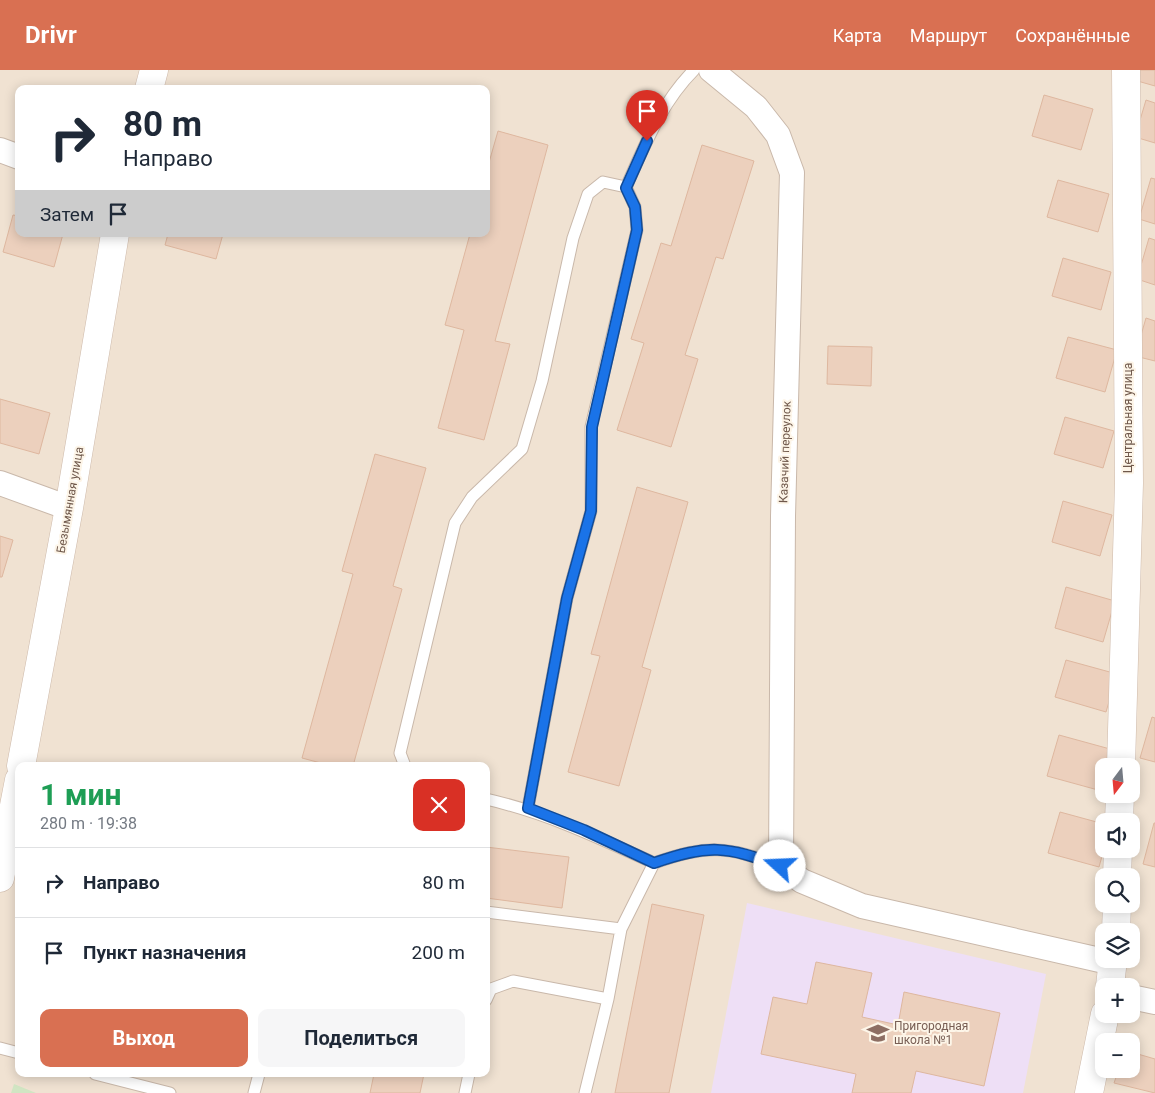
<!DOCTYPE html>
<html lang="ru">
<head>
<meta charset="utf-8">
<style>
	:root { --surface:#fff; --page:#f6f6f7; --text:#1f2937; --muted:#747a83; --line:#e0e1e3; --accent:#d97052 }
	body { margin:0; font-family:Roboto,sans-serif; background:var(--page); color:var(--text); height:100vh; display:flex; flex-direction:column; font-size:19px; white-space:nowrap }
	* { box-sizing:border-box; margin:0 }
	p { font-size:16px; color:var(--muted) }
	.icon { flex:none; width:28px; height:28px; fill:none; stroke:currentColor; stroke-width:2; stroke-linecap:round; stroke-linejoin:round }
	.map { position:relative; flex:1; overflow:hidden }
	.side { position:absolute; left:15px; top:692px; width:475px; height:315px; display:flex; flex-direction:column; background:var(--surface); border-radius:10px; box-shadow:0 2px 12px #0003 }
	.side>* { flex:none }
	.hud { position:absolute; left:15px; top:15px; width:475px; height:152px; border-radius:10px; box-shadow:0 2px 12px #0003; background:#fff; color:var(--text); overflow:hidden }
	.needle { width:32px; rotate:196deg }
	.fabs { position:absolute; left:1095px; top:688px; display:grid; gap:10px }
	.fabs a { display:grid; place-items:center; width:45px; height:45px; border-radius:10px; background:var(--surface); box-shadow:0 2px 12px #0003; font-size:25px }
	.pin { position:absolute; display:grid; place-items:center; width:42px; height:42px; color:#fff; margin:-51px -21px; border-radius:50% 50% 50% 0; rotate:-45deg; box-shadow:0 0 5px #0007 }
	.pin .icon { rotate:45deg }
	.me { position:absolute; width:55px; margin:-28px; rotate:290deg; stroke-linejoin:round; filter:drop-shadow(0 0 4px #0008) }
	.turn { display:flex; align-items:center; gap:18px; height:105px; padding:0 25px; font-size:22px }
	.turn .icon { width:65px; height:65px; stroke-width:2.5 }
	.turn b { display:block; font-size:35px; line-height:42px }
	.then { display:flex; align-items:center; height:48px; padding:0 25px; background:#0003; gap:10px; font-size:19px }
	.round { display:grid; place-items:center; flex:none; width:52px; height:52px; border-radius:10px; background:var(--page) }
	.overview { display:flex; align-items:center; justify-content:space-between; height:85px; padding:0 25px }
	h1 { font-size:30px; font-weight:700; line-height:38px; color:#1e9e55 }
	.action { display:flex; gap:10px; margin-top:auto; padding:10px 25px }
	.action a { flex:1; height:58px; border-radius:10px; background:var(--accent); color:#fff; font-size:20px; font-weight:700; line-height:58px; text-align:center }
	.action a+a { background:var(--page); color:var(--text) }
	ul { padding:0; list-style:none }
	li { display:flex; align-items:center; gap:15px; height:70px; padding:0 25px; border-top:1px solid var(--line) }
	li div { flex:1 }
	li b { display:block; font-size:19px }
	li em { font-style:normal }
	header { display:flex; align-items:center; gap:30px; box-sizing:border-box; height:70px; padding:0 25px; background:var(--accent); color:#fff }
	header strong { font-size:24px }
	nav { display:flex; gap:28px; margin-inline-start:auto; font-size:18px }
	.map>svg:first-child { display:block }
	.residential { fill:#f0e2d2; fill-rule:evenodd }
	.education { fill:#eedff6 }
	.green { fill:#d1e5c3 }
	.building { fill:#ecd0bd; stroke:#deb79f }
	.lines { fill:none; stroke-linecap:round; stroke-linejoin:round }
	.lane-casing { stroke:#c9b8aa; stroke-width:13 }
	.street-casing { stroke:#c9b8aa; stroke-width:26 }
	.secondary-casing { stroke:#cebaab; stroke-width:29 }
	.lane { stroke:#fff; stroke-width:11 }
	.street { stroke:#fff; stroke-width:24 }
	.secondary { stroke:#fff; stroke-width:28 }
	.route-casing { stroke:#114b97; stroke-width:12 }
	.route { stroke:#1a73e8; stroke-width:9 }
	.labels { text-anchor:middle; stroke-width:4; stroke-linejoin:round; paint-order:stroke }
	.street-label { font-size:12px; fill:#6f584b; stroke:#fdf5e8 }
	.education-label { font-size:12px; fill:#785e54; stroke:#fdf5e8; text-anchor:start }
</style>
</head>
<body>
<header>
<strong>Drivr</strong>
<nav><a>Карта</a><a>Маршрут</a><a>Сохранённые</a></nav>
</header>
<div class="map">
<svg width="1155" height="1023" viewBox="0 0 1155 1023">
	<rect width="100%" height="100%" fill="#faf1e2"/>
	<path class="residential" d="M0 0H1155V1023H0ZM19 19H486V164H19ZM19 696H486V1004H19ZM1104 696H1131V724H1104ZM1104 751H1131V779H1104ZM1104 806H1131V834H1104ZM1104 861H1131V889H1104ZM1104 916H1131V944H1104ZM1104 971H1131V999H1104Z"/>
	<path class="education" d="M747 833 1046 904 1023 1023H711Z"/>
	<path class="green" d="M14 1014 36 1023H11Z"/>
	<path class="building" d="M1137 0H1155V16L1134 10Z
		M1044 25 1093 39 1081 80 1032 66Z
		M1146 30 1155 33V73L1135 67Z
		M498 61 548 75 495 271 510 274 484 370 438 358 464 260 445 255 470 164H486V103Z
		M702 75 754 91 723 189 716 187 685 285 698 289 671 377 617 360 644 273 631 269 661 173 671 176Z
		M1151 108 1155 109V154L1139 149Z
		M1058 110 1109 124 1098 162 1047 147Z
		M13 145 19 146V164H63L54 197 3 182Z
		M168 164H223L216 189 165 175Z
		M1149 168 1155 170V215L1137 209Z
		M1063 188 1111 202 1101 240 1052 226Z
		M1146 248 1155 251V291L1135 286Z
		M1068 267 1117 280 1105 322 1056 308Z
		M828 276 872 277 871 316 827 314Z
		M0 329 50 343 39 384 0 373Z
		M1065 347 1114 361 1103 398 1054 384Z
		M375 384 426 398 393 516 402 519 353 696H332L302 688 353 504 342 501Z
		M637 417 688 432 642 597 651 600 619 716 568 702 600 586 591 584Z
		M1063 431 1112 445 1100 486 1052 472Z
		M0 466 13 470 2 507H0Z
		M1066 517 1115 531 1103 572 1055 558Z
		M1066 590 1117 604 1106 642 1055 627Z
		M1152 647 1155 648V692L1140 688Z
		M1059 665 1110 679 1098 720 1047 706Z
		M1060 742 1104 754V779L1099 797 1048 783Z
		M1154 753H1155V797L1143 794Z
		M486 777 569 787 562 838 486 828Z
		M652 834 704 845 669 1023H615Z
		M816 892 872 903 862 947 898 955 904 922 1000 943 984 1016 916 1001 911 1023H852L856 1004 761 984 773 927 807 934Z
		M1131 982 1155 989V1023L1114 1013 1119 999H1131Z
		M374 1004H424L420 1023H370Z"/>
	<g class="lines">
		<g class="lane-casing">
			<path id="lane" d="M626 117C645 75 661 33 694 0
				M405 696 400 683 455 453 472 427 522 379 542 311 573 168 588 124 603 112 626 117 635 137 637 160 591 357V441L567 528 528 738
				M486 729C547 743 597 767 654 793
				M486 842 621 859
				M486 930 491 919 513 911 608 929
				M0 978 19 983
				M95 1004 170 1023
				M254 1023 259 1004
				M465 1023 469 1004
				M585 1023 608 929 621 859 654 793C709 774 726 776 781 796"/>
		</g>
		<g class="street-casing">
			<path id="street" d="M711 0 756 37 778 65 792 103 783 446 781 796 802 811 862 836 1113 893
				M0 80 19 87
				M0 413 69 438
				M1131 927 1155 932"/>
		</g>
		<g class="secondary-casing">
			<path id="secondary" d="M149 19 154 0
				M21 696 69 438 115 164
				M1121 696 1129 413 1126 0
				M1119 751 1120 724
				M1117 806 1118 779
				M0 808 19 710
				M1116 861 1117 834
				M1110 916 1113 889
				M1089 1023 1105 944"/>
		</g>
		<use href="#lane" class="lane"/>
		<use href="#street" class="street"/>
		<use href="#secondary" class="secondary"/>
	</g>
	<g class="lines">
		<g class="route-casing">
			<path id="route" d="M647 71 626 118 635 137 637 160 592 357 591 441 567 528 528 738 584 760 654 793C709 774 726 776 780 796"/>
		</g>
		<use href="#route" class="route"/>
	</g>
	<defs>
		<g id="school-bare" transform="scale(1.725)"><path d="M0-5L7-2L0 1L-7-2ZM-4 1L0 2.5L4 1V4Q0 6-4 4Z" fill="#8d6e63" stroke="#fdf5e8" stroke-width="2.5" paint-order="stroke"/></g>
	</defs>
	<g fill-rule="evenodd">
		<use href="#school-bare" x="878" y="963"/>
	</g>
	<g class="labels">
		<g class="street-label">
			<text transform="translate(1128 348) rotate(-90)" y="4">Центральная улица</text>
			<text transform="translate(785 382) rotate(-88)" y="4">Казачий переулок</text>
			<text transform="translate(70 430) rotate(-80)" y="4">Безымянная улица</text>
		</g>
		<g class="education-label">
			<text x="894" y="960">Пригородная<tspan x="894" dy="14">школа №1</tspan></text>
		</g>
	</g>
</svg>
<div class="fabs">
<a><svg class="needle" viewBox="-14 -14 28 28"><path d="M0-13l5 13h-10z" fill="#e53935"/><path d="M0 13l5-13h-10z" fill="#747a83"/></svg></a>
<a><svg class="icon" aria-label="sound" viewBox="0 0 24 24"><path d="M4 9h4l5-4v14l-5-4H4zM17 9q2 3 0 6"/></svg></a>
<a><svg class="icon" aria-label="search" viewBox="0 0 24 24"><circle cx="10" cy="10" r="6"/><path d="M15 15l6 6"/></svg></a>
<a><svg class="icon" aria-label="layers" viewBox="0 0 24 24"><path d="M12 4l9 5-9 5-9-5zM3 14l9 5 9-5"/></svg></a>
<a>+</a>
<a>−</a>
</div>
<div class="pin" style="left:647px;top:71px;background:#d93025"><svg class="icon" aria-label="arrive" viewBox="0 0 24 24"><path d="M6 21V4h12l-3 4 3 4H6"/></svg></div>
<svg class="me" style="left:780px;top:796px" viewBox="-20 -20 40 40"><circle r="19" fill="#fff"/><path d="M0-13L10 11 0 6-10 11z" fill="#1a73e8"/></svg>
<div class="hud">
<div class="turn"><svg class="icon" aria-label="right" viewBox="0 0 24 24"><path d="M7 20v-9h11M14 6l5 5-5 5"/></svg><div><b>80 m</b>Направо</div></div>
<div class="then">Затем<svg class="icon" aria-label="arrive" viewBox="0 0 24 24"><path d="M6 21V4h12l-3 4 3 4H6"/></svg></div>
</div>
<section class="side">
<div class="overview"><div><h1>1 мин</h1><p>280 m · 19:38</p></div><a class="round" style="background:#d93025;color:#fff"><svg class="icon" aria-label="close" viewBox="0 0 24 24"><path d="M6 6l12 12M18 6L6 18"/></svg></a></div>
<ul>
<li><svg class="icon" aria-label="right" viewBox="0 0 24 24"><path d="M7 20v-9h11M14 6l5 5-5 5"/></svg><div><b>Направо</b></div><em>80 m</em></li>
<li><svg class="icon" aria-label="arrive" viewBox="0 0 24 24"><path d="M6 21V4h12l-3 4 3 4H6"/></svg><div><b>Пункт назначения</b></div><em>200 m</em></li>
</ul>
<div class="action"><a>Выход</a><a>Поделиться</a></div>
</section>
</div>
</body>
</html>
